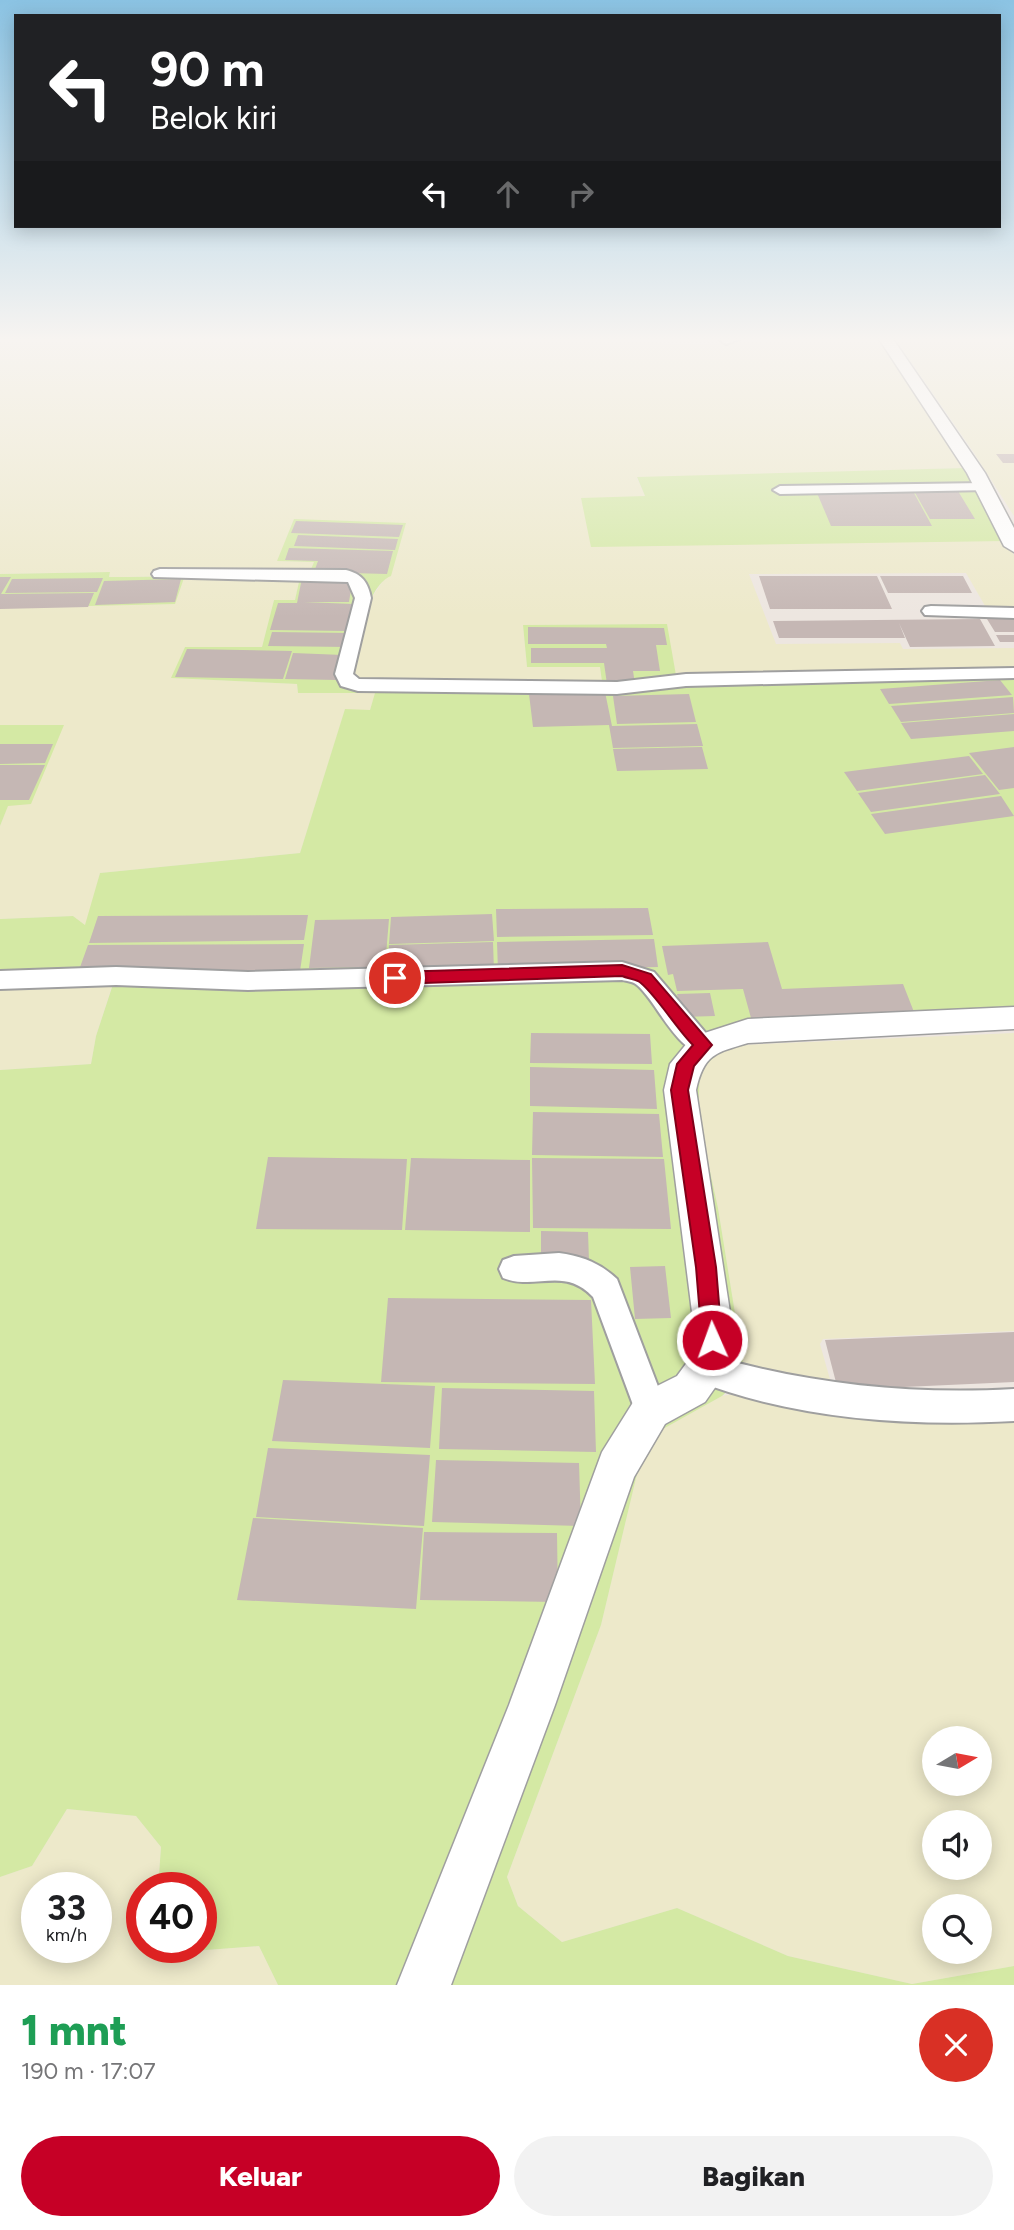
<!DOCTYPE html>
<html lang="id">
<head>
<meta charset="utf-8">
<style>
	:root { --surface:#fff; --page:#f2f2f2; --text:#202124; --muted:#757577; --accent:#c60026 }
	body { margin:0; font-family:Figtree,sans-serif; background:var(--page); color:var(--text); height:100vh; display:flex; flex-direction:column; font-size:26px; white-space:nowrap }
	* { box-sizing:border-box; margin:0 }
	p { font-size:23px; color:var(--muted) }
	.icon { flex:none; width:38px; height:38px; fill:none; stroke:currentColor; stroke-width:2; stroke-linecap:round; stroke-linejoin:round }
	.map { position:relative; height:1985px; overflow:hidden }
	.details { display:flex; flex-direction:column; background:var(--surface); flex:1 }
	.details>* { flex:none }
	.banner { position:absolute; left:14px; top:14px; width:987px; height:214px; border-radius:0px; box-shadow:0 4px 18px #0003; background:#202124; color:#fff; overflow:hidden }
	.needle { width:46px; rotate:80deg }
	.buttons { position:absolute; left:922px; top:1726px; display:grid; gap:14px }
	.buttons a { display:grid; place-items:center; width:70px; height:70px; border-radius:50%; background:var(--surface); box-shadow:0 4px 18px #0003; font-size:35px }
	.speed { position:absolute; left:21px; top:1872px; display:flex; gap:14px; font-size:35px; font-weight:700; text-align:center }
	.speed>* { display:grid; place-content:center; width:91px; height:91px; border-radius:50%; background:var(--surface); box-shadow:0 4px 18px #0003; line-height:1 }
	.speed small { font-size:18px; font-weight:400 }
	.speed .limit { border:10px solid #d22; background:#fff; color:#111 }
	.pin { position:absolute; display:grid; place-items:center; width:60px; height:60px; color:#fff; margin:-30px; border:4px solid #fff; border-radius:50%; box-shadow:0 2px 7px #0007 }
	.me { position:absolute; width:77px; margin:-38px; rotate:358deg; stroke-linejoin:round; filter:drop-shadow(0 0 5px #0008) }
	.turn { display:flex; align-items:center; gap:24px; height:147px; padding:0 21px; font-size:32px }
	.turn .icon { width:91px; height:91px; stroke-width:2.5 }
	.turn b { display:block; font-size:49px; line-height:60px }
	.lanes { display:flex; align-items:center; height:66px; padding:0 21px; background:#0003; justify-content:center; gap:35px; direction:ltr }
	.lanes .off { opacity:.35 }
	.round { display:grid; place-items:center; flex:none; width:74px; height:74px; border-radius:37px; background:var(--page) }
	.head { display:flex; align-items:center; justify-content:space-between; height:119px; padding:0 21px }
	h1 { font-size:42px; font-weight:800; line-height:52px; color:#1e9e55 }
	.button { display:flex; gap:14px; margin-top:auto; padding:14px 21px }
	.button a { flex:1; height:80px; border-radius:42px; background:var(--accent); color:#fff; font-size:28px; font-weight:800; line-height:80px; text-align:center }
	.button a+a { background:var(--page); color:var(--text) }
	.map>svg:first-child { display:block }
	.farmland { fill:#ede9ca; fill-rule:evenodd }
	.grass { fill:#d4e9a4 }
	.building { fill:#c5b7b4 }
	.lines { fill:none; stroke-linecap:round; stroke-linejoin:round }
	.minor-casing { stroke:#9f9f9f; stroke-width:4 }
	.tertiary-casing { stroke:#9f9f9f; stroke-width:3 }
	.minor { fill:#fff; fill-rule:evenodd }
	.tertiary { fill:#fff; fill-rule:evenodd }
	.route { fill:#c60026; stroke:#810019; stroke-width:2 }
</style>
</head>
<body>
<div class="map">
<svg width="1014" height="1985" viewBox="0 0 1014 1985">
	<rect width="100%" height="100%" fill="#ede6e0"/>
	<path class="farmland" d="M0 339H599L688 345 798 339H882L964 468 637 478 645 496 1006 541 1014 555V611H988L966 573 749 574 776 644 900 643 903 649 1014 648V675L677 682 666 624 523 625 527 667H600L603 689H394L349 677 370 600 385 578 405 524 277 561 314 562 310 574 129 577H109L110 572 0 574Z
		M895 339H1014V516L974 453Z
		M300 576 295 601 274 600 262 647H185L172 678 297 684 298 693 376 692 370 710H345L300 853 100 873 86 926 73 916 0 919V826L8 805 63 725H0V608L183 578Z
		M114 980 96 1036 91 1064 0 1070V984Z
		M1014 1033V1331L823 1339 820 1344 833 1390 745 1375 718 1208 698 1115 700 1070 713 1055 742 1045Z
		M750 1391 1014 1416V1966L912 1984 788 1956 677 1908 562 1942 518 1906 507 1877 601 1625 637 1474 663 1429 722 1396ZM934 1738H980V1783H934ZM934 1822H980V1867H934ZM934 1906H980V1951H934Z
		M67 1809 136 1816 161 1847 158 1888H142V1948H153V1954L259 1946 278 1985H0V1877L32 1866ZM37 1888H96V1948H37Z"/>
	<path class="grass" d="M964 468 1006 541 591 547 581 498 645 496 637 477Z
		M294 519 406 523 391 576C365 586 356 652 349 677L352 684 603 689 600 667H527L523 625 667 624 677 681 1014 675V1022L743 1031 700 1070 698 1116 718 1208 745 1375 722 1396 663 1429 637 1474 601 1625 507 1877 518 1906 562 1942 677 1908 788 1956 912 1984 1014 1966V1985H278L259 1946 153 1954V1948H201V1888H158L161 1847 136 1816 67 1809 32 1866 0 1877V1070L91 1064 96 1036 114 981 0 984V919L73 916 85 925 100 873 300 853 345 709 370 710 375 693H298L297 684 171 678 185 647H262L274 600H295L300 577 184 578 175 604 0 608V574L110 572 109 577H129L309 574 314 562 277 561Z
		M0 725H64L31 804 8 806 0 826Z"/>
	<path class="building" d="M996 454H1014V463H1003Z
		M914 491H958L975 519H930Z
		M817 493H914L932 526H831Z
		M296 521 403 525 399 537 291 533Z
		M298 535 398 539 395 550 294 546Z
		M289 548 393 551 387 574 314 572 318 561 285 560Z
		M759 576H877L892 609H770Z
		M880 576H963L972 593H888Z
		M0 577H11L1 594 94 593 88 607 0 609Z
		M103 578 97 592 5 593 12 579Z
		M302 578H353L349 602H304L353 604 348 631 270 630 278 603H297Z
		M181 579 175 602 95 605 104 581Z
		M1014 618V632H995L987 619Z
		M980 619 995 646 910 647 899 623 905 638H779L773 621Z
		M528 627 664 628 667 645H656L660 671H633L635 684H607L604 663H531V648H607L606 644H528Z
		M272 632 350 633 347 647 268 646Z
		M996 635H1014V642H1000Z
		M187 649 292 651 283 679 175 677Z
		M293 653 343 655 337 680 285 679Z
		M1000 680 1012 695 889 704 880 689Z
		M605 692 612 726 697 724 703 746 613 748 609 725 533 727 529 694Z
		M689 694 696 722 617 724 613 696Z
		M1013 697 1014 713 901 722 891 706Z
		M1014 714V731L911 739 901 723Z
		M0 744H53L45 763 0 764Z
		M702 747 708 769 617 771 613 749Z
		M1014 747V788L999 790 969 753Z
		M969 756 983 774 857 791 844 772Z
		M0 765H45L29 800H0Z
		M985 775 1000 794 871 812 858 793Z
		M1001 796 1014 816 885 834 871 814Z
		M648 908 653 935 497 937 496 909Z
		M492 914 494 941 389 944 391 917Z
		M308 915 304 940 89 943 98 916Z
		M389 919 385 967 309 968 315 920Z
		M654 939 658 967 498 971 497 942Z
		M493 942 494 971 388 975 389 945Z
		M768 942 782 989 903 984 914 1012 751 1018 743 989 677 991 673 974 668 975 662 946Z
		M304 944 300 971 79 970 88 945Z
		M710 993 715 1016 682 1017 677 994Z
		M531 1033 650 1034 652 1064 530 1063Z
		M530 1067 654 1070 657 1109 530 1106Z
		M533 1112 659 1114 663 1157 532 1155Z
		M268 1157 407 1159 402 1230 256 1229Z
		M411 1158 530 1160V1232L405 1230Z
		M532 1158 664 1159 671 1229 533 1228Z
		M541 1231 588 1232 589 1261 541 1260Z
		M665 1266 671 1318 635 1319 630 1267Z
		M388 1298 591 1300 595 1384 381 1382Z
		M1014 1332V1382L838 1390 825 1340Z
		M283 1380 435 1386 430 1448 272 1441Z
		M442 1388 594 1391 596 1452 439 1449Z
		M268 1448 430 1455 424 1526 256 1517Z
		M436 1460 579 1463 581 1526 432 1522Z
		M253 1518 423 1528 416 1609 237 1600Z
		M424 1532 557 1533 558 1602 420 1600Z"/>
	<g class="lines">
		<g class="minor-casing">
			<path id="minor" d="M740 339 726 344 720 340 721 339Z
				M984 483 989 484 991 487 989 490 780 494 773 490 780 486Z
				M160 569 346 570C362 574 368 582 371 598L353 674 359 679 617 682 686 674 1014 668V678L686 686 617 694 358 691 341 686 335 674 355 598 348 582 154 577 152 574 154 571Z
				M931 606 1014 608V618L925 615 922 611 925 607Z
				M622 962 654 972 716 1045 712 1052C680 1062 658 1002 637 985 634 982 627 981 622 980L248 990 116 985 0 989V971L116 967 248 972Z
				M559 1253C582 1256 600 1263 617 1279L667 1410 663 1421 651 1426 639 1421 593 1297C563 1266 537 1291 503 1278L499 1269 503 1260 514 1256Z
				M705 1354C807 1384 908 1395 1014 1389V1421C907 1427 794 1419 694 1380L689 1369 694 1358Z"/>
		</g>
		<g class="tertiary-casing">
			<path id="tertiary" d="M879 339H893L985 473 1014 528V552L1004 546 967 473Z
				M1014 1007V1029L748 1043C715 1053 704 1054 696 1090L730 1312 731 1340 719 1382 705 1402 665 1424 634 1477 555 1705 451 1985H397L509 1705 602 1452 637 1396 677 1376 688 1361 693 1340 692 1312 664 1090 670 1064 692 1037 748 1019Z"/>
		</g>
		<use href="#minor" class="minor"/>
		<use href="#tertiary" class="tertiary"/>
	</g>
	<linearGradient id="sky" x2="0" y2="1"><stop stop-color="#8bc3e3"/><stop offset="0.55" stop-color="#f7f4f1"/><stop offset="1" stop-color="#f7f4f1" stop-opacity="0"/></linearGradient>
	<rect width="1014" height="617" fill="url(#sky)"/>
	<path class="route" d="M622 965 651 974 712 1045 694 1066 688 1090 716 1267 722 1340 719 1347 712 1349 705 1347 702 1340 696 1267 671 1090 677 1064 693 1045C678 1031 652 989 638 981 633 979 627 978 622 976L395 984 387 978 395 972Z"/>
</svg>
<div class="buttons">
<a><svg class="needle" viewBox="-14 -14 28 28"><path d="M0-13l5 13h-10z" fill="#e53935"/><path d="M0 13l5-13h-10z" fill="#757577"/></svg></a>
<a><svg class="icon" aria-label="sound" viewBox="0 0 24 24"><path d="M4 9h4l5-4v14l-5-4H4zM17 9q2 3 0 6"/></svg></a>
<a><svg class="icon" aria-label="search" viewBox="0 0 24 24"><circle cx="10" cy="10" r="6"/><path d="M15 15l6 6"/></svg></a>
</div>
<div class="speed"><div>33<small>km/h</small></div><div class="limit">40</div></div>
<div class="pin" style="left:395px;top:978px;background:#d93025"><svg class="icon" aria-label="arrive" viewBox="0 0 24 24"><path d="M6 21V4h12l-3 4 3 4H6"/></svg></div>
<svg class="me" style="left:712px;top:1340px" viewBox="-20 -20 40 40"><circle r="17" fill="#c60026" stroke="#fff" stroke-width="3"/><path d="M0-11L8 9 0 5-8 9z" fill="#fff"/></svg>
<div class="banner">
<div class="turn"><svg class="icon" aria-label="left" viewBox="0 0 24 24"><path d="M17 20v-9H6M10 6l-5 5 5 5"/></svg><div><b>90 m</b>Belok kiri</div></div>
<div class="lanes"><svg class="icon" aria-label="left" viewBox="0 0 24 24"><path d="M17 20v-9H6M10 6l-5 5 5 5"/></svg><svg class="icon off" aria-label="ahead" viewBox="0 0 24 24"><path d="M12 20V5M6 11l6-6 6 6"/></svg><svg class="icon off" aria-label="right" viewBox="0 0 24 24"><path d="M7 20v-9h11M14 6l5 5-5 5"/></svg></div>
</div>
</div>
<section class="details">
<div class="head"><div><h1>1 mnt</h1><p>190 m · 17:07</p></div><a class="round" style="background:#d93025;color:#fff"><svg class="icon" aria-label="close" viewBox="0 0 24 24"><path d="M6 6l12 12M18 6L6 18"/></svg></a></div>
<div class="button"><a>Keluar</a><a>Bagikan</a></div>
</section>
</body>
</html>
